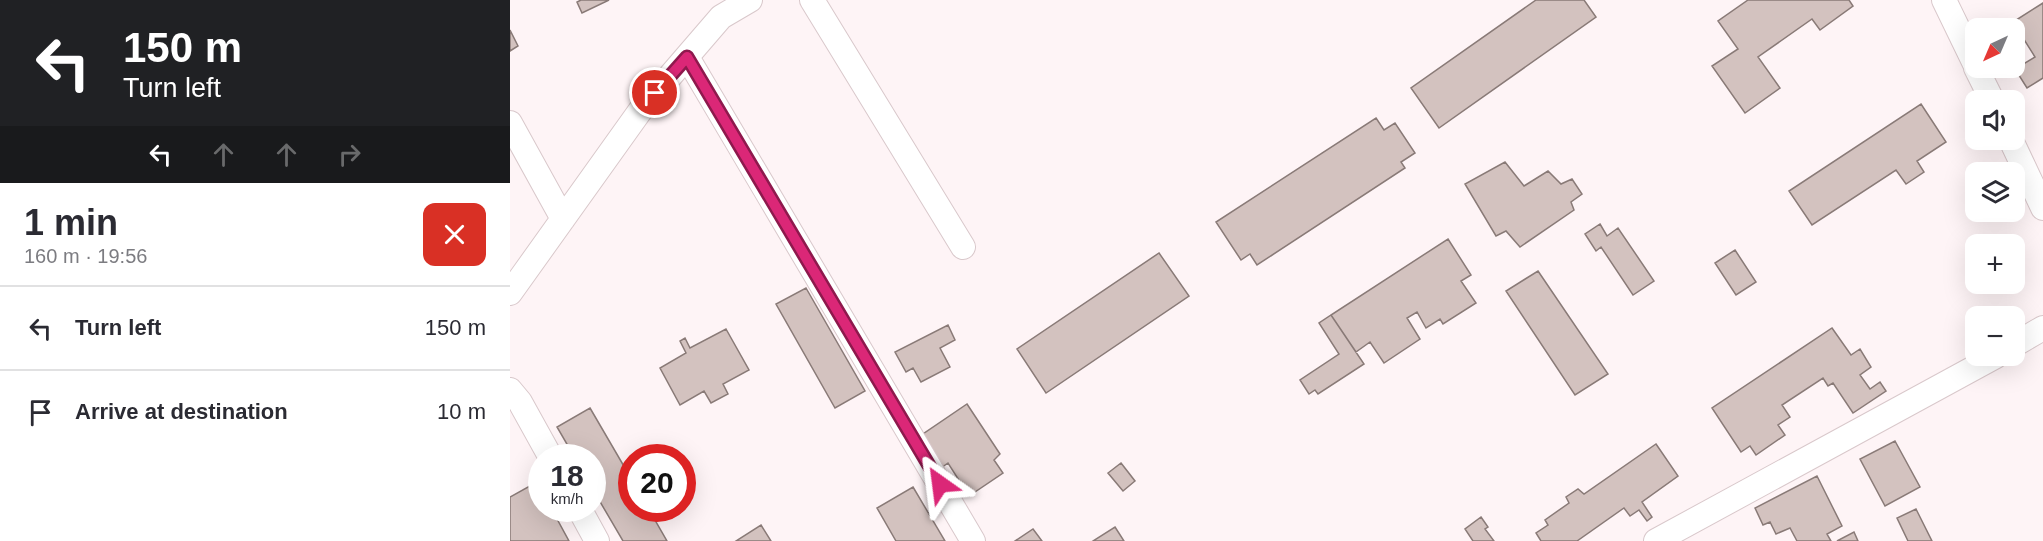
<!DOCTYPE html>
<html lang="en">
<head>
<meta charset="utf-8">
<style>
	:root { --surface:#fff; --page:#f2f2f3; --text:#2b2b33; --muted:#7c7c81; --line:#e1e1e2 }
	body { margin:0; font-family:Arial,sans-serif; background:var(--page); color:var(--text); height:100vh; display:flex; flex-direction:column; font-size:22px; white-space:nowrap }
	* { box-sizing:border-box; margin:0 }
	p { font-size:20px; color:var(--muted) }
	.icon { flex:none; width:33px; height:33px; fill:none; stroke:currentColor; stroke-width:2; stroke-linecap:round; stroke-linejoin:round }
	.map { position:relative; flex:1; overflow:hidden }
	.details { display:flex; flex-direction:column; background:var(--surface); width:510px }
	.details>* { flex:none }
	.banner { background:#202124; color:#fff; overflow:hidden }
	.needle { width:39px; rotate:224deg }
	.controls { position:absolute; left:1455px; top:18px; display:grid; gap:12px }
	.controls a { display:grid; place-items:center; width:60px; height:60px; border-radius:12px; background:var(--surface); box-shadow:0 6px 24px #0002; font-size:30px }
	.speed { position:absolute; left:18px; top:444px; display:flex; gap:12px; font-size:30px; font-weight:700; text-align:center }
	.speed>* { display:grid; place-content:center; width:78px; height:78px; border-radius:50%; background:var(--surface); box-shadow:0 6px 24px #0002; line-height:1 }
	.speed small { font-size:15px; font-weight:400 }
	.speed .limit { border:9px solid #d22; background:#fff; color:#111 }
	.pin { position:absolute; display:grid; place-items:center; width:51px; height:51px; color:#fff; margin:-26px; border:3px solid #fff; border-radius:50%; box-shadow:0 2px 6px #0007 }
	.me { position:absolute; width:66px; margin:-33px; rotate:329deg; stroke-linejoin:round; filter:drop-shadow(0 0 4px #0008) }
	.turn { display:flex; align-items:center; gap:21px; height:126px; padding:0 24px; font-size:27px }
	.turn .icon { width:78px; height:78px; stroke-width:2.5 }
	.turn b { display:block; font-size:42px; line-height:51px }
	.lanes { display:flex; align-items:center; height:57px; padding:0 24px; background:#0003; justify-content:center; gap:30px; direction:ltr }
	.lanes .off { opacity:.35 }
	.round { display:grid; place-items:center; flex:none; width:63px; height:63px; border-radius:12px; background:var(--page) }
	.head { display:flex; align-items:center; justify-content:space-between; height:102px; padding:0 24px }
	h1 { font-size:36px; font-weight:700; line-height:45px }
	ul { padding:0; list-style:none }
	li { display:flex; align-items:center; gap:18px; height:84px; padding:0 24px; border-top:2px solid var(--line) }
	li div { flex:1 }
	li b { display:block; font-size:22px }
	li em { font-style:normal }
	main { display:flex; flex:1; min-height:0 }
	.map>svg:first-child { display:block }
	.building { fill:#d3c2bf; stroke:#897a77; stroke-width:1.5 }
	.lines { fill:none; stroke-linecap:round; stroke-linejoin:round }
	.minor-casing { stroke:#d9c8cb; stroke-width:26 }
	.minor { stroke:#fff; stroke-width:24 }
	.route-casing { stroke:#8e194d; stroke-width:15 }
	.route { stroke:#db2777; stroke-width:10 }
</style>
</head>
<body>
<main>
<section class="details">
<div class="banner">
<div class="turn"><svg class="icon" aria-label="left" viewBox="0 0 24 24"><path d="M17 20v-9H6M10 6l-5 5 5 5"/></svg><div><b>150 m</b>Turn left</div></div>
<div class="lanes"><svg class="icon" aria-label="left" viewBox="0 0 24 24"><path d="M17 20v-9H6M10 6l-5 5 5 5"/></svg><svg class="icon off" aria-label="ahead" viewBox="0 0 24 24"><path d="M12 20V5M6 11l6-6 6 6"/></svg><svg class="icon off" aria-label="ahead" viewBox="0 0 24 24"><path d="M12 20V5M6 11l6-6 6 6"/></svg><svg class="icon off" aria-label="right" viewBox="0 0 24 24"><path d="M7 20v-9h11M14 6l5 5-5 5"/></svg></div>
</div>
<div class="head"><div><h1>1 min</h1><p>160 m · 19:56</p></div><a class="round" style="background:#d93025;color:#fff"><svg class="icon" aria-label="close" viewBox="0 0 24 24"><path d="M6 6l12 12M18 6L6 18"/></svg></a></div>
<ul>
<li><svg class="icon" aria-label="left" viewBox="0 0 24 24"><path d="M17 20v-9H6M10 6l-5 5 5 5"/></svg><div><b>Turn left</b></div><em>150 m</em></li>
<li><svg class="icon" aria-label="arrive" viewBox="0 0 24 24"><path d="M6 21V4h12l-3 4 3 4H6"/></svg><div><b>Arrive at destination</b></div><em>10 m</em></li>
</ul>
</section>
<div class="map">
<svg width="1533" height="541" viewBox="0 0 1533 541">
	<rect width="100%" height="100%" fill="#fef4f6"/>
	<path class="building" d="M71 0H99L72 13 67 2Z
		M1026 0H1074L1086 17 929 128 901 88Z
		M1238 0H1339L1343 6 1310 30 1302 19 1248 57 1270 88 1235 113 1202 66 1228 49 1208 21Z
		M1533 3V78L1517 88 1505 69 1525 57 1503 22Z
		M0 30 8 46 0 51Z
		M1411 104 1436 142 1407 161 1414 172 1396 184 1386 170 1302 225 1279 191Z
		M866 118 874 130 885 123 905 153 891 162 895 168 747 265 740 254 731 260 706 222Z
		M995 162 1014 186 1038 171 1051 184 1062 179 1072 194 1061 202 1064 210 1010 247 996 231 986 236 955 184Z
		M1090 224 1097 236 1108 228 1144 281 1123 295 1091 247 1086 251 1075 234Z
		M938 239 961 275 951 281 966 303 933 324 930 319 916 328 907 312 897 318 910 339 874 363 860 342 846 352 821 315Z
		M1225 250 1246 282 1226 295 1205 263Z
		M649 253 679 296 536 393 507 349Z
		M1028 271 1098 374 1065 395 996 291Z
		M296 288 355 391 325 408 266 304Z
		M821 315 854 364 808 394 805 390 799 394 790 380 829 354 809 323Z
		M438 325 445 340 430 348 440 367 411 382 403 368 396 372 385 352Z
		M1322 328 1341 355 1350 349 1361 367 1350 375 1360 389 1370 382 1376 391 1343 413 1323 383 1318 386 1313 378 1272 405 1280 417 1268 425 1275 435 1246 455 1240 446 1231 452 1202 408Z
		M216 329 239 370 213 384 218 394 201 403 194 391 170 405 150 368 176 353 170 341 175 338 180 348Z
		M457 404 490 454 484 460 493 473 459 496 438 463 431 468 410 436Z
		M80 408 122 480V508H138L157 541H113L82 488V458H65L47 427Z
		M1385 441 1410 487 1375 506 1350 459Z
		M1146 444 1168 476 1132 502 1142 517 1137 521 1129 510 1120 516 1114 508 1067 541H1031L1026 533 1038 525 1035 520 1059 503 1056 497 1068 489 1074 494Z
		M611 463 625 481 613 491 598 473Z
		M1307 476 1332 526 1317 534 1321 541H1287L1280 528 1266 534 1260 522 1253 525 1245 508Z
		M27 482 32 491V508H41L59 541H0V497Z
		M403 487 435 541H386L367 508Z
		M1406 509 1422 541H1398L1387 518Z
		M971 517 978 527 975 529 984 541H963L955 529Z
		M251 525 261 541H226Z
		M605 527 614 541H583Z
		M523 529 532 541H505Z
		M1344 532 1348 541H1327Z"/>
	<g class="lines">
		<g class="minor-casing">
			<path id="minor" d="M302 0 453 247
				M1434 0 1466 66
				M177 57 463 541
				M1466 68 1482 100
				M0 123 53 219
				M1501 140 1533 208
				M0 293 130 111 211 17 240 0
				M1504 345 1533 328
				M0 390 10 402 41 458
				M69 508 87 541
				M1146 541 1486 356"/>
		</g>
		<use href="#minor" class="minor"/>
	</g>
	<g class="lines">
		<g class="route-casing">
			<path id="route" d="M145 93 177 57 430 484"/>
		</g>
		<use href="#route" class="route"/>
	</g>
</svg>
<div class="controls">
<a><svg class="needle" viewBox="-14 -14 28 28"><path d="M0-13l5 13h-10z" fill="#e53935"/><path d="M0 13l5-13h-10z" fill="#7c7c81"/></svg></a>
<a><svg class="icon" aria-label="sound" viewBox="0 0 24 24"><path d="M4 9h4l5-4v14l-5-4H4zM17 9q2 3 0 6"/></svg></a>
<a><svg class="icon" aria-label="layers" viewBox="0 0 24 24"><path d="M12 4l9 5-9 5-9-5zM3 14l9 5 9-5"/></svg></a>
<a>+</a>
<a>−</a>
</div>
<div class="speed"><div>18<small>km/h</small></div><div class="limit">20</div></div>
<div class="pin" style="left:145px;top:93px;background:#d93025"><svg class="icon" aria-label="arrive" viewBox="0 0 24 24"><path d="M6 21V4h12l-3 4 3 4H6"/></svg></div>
<svg class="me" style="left:430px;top:484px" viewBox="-20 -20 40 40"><path d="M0-17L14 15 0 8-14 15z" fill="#db2777" stroke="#fff" stroke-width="4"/></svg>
</div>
</main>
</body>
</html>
